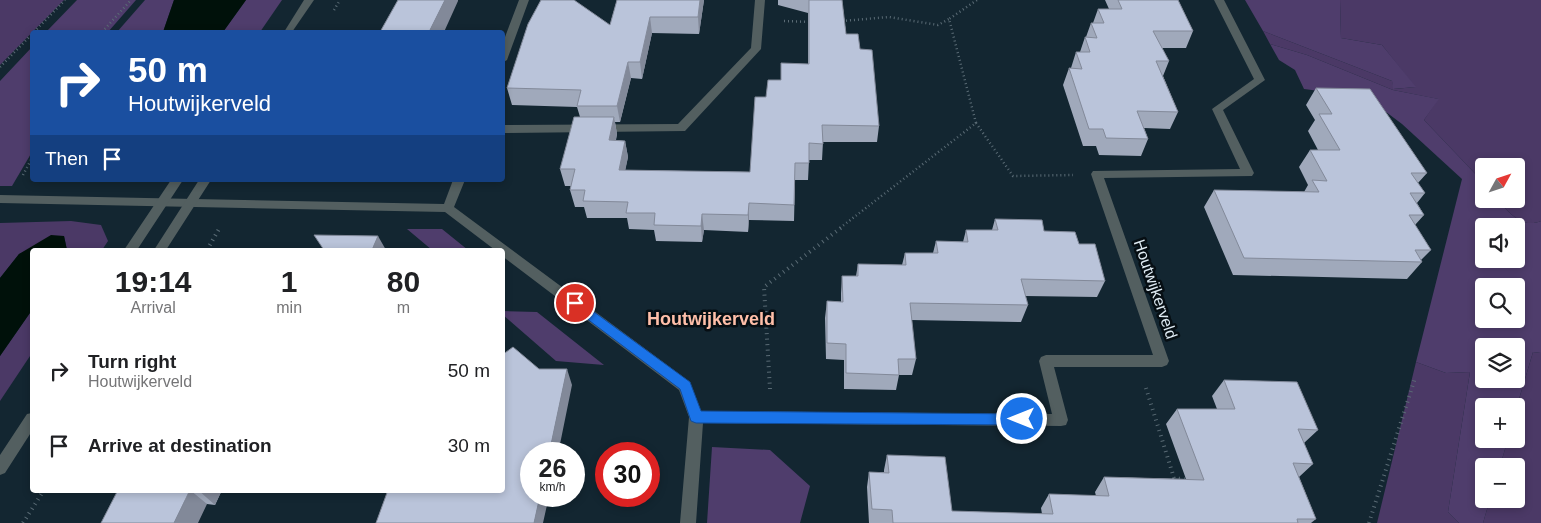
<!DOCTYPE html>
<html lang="en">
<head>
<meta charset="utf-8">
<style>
	:root { --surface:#fff; --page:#f6f6f6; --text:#202124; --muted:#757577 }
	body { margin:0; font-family:Arial,sans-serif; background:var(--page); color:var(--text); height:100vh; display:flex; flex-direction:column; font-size:19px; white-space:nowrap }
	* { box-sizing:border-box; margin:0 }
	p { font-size:16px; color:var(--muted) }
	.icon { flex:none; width:28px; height:28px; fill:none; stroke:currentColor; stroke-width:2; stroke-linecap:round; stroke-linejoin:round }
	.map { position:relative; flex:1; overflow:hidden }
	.sheet { position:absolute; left:30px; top:248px; width:475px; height:245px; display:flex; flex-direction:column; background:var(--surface); border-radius:5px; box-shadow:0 2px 8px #0003 }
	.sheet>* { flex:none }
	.hud { position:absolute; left:30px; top:30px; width:475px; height:152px; border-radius:5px; box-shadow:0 2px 8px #0003; background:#1a4fa0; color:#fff; overflow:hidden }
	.needle { width:32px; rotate:50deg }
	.controls { position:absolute; left:1475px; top:158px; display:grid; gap:10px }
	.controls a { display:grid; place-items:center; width:50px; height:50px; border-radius:5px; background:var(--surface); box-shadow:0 2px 8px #0003; font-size:25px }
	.speed { position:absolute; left:520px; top:442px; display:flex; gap:10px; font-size:25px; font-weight:700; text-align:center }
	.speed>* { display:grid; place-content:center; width:65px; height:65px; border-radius:50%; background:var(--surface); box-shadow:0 2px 8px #0003; line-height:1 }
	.speed small { font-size:12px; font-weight:400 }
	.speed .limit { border:8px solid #d22; background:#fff; color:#111 }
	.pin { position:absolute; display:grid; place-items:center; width:42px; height:42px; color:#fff; margin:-21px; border:2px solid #fff; border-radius:50%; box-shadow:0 1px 5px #0007 }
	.me { position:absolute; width:55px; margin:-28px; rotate:270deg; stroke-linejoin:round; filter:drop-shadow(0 0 4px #0008) }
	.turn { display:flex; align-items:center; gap:18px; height:105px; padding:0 15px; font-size:22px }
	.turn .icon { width:65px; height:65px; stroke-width:2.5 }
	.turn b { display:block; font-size:35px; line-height:42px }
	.then { display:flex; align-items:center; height:48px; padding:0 15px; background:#0003; gap:10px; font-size:19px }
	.eta { display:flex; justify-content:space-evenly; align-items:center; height:85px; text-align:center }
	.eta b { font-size:30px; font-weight:700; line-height:35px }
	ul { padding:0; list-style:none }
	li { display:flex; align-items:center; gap:15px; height:75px; padding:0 15px }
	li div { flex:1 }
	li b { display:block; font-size:19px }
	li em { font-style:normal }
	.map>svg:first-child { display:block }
	.green { fill:#4b3966 }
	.forest { fill:#4f3d6c; fill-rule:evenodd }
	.water { fill:#00110a }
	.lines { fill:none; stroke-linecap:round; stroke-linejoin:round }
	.path-far1 { stroke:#5a6b75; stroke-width:2.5; stroke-dasharray:1 3; stroke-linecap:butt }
	.path { stroke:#5a6b75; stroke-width:4; stroke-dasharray:1 4.5; stroke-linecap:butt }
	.minor { fill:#535f60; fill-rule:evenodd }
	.tertiary { fill:#535f60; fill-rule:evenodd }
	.wall { fill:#a0a9bb }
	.shaded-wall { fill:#828999 }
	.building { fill:#bac4da; stroke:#828999 }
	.route { fill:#1a73e8; stroke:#114b97 }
	.labels { text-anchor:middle; stroke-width:5; stroke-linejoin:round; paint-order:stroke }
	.street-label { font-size:16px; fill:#dfebf3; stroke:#060e13 }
	.neighbourhood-label { font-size:18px; font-weight:bold; fill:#ffbfa9; stroke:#060e13 }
</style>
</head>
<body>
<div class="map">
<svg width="1541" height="523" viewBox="0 0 1541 523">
	<rect width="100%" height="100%" fill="#132631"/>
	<path class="green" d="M0 0H64L0 65Z
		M1340 0H1541V221C1522 229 1508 212 1497 199H1516V166H1484V183L1424 120 1438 99 1393 90 1307 55 1270 44 1263 31 1392 81 1394 89 1415 87 1382 45 1341 38Z
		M71 221 101 225 108 241 102 250H67L64 236 19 254 0 278V223Z
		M32 310V353L0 401V356Z
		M1533 352 1541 353V523H1483L1490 499H1516V466H1500L1508 439H1516V409Z
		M1416 362 1446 373 1470 372 1448 512 1459 523H1377Z"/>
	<path class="forest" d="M77 0H136L108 32H46Z
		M145 0H174L163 32H117Z
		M246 0H282L260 32H223Z
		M1245 0H1340L1341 38 1382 45 1416 87 1393 89 1392 81 1263 31Z
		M1270 44 1307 55 1393 90 1439 99 1424 120 1484 183V199H1497C1508 212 1522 229 1541 221V353L1533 352 1516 409V406H1484V439H1508L1500 466H1484V499H1490L1483 523H1459L1448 512 1470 372 1446 373 1416 362 1462 179 1402 124 1366 97 1304 89 1295 70 1279 60ZM1484 226H1516V259H1484ZM1484 286H1516V319H1484ZM1484 346H1516V379H1484Z
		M32 47V152L12 186H0V81Z
		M407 229H442L468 250H432Z
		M503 311 537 312 604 365 556 361 503 315Z
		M712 447 770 450 810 486 800 523H707Z"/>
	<path class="water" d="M174 0H246L223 32H163Z
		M51 235 64 236 67 250H32V310L0 356V278L19 254Z"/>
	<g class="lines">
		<path class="path-far1" d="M334 10 340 0
			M784 21 811 22
			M842 21 889 17 938 25 949 19
			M34 32 65 0
			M102 32 131 0
			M0 67 32 34
			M976 123 1013 176 1073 175
			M23 175 32 158
			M840 228 976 123 949 19 977 0"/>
		<path class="path" d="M207 250 219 229
			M1146 388 1174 478 1189 480
			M770 389 764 287 842 227
			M23 523 44 490
			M1369 523 1415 378"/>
		<path class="minor" d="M519 0H529L507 60 502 63V45Z
			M755 0H765L761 49 685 131 502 133V125L678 124 751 48Z
			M1214 0H1224L1265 80 1223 110 1254 173 1252 176 1104 178 1169 361 1167 365 1162 367H1054L1068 420 1066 425 1061 426 703 423 696 523H680L689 417 679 390 502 256V250H495L445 212 0 203V195L444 204 453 180H465L454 207 690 382 701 411 1052 414 1039 361 1041 357 1046 355H1153L1091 174 1093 171 1240 169 1212 109 1254 79Z"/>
		<path class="tertiary" d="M304 0H314L292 32H284Z
			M171 180H183L137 250H124Z
			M199 180H211L166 250H154Z
			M32 413V431L5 473 0 475V455L27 414Z"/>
	</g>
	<path class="wall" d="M617 0H704L699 34 652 33 642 79 631 78 620 122H615L617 134 616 140 625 141 628 157 625 170 750 172 766 97 781 80 808 64V13L778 5V0H842L846 34 860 49 879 126 877 142H823L822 160H809L808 180H795L794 221 749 220 748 232 704 230 702 242 656 241 654 230 629 229 627 218H587L584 207H575L570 190 571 186H565L560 169 580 117 577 107 512 105 507 88 610 25Z
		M1105 0H1178L1193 31 1186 48H1162L1169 61 1163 76 1178 112 1170 129 1144 128 1148 139 1141 156 1099 155 1096 146H1083L1063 85 1069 68H1071L1076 52H1080L1085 37H1086L1091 23H1093L1098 9H1109Z
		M1316 88 1427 173 1418 183 1425 193 1417 203 1424 215 1415 225 1431 250 1421 260 1422 262 1407 279 1233 275 1204 207 1214 190 1304 192 1308 185 1299 167 1310 150H1318L1308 131 1315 120 1306 105Z
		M995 219 1044 231 1079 244 1105 281 1097 297 1025 296 1028 305 1021 322 911 320 916 359 912 375H899L896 390 844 389V360L826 359 825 318 827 301 841 302V293L842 276H856L858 264 902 265 905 253H933L936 241 963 242 966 230H992Z
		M1224 380 1318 430 1304 443 1313 464 1299 477 1316 519 1311 523H869L867 487 869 472H884V470L887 455 952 511 1042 514 1041 508 1049 494 1096 496 1095 492 1104 477 1186 479 1166 424 1177 409H1217L1212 396Z
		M118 490H222L215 505 207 504Z"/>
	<path class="shaded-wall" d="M445 0H458V1L444 32H429Z
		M700 0H704L699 34 698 17Z
		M650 17 652 33 642 79 640 62Z
		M628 62 631 78 620 122 617 106Z
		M614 117 617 134 612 157 609 140Z
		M625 141 628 157 622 187 619 170Z
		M749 203V220L748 232V215Z
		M702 214 704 230 702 242 701 226Z
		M378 236 386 250H372Z
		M567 369 572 385 558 454H549Z
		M190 490 207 504 198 523H174Z
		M198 490H222L215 505Z
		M540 496H549L543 523H534Z"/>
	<path class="building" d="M398 0H445L429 32H380Z
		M541 0H574L610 25 617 0H700L698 17H650L640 62H628L617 106H577L581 90 507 88 528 24Z
		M809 0H842L846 34H858L860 49 872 50 879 126 822 125 823 144 809 143V163H795L794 205 749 203 748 215 702 214 701 226 654 225 655 213H626L628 202 583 201 585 190H570L575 169H560L574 117H614L609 140 625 141 619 170 750 172 755 97H766L768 80H781V63L809 64Z
		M1118 0H1178L1193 31H1153L1169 61H1156L1178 112 1137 111 1148 139 1106 138 1103 129H1089L1069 68 1082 69 1076 52H1090L1085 37 1097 38 1091 23H1104L1098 9H1122Z
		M1316 88 1370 89 1427 173H1411L1425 193H1410L1424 215H1409L1431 250H1415L1422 262 1244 258 1214 190 1319 192 1312 180 1327 181 1310 150H1340L1319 114H1332Z
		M995 219 1042 220 1044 231 1075 232 1079 244H1095L1105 281 1021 279 1028 305 910 303 916 359H898L899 375 846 373V344L827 343V301L843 302 842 276H858V264L906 265 905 253H938L936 241 968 242 966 230H998Z
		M314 235 378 236 372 250H324Z
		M513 347 539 369H567L549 454H531V496H540L534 523H376L388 490H502V355Z
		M1224 380 1297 382 1318 430 1298 429 1313 464 1293 463 1316 519H1297L1298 523H893L892 510 872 509 869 472 889 473 887 455 945 457 952 511 1053 514 1049 494 1109 496 1104 477 1204 480 1177 409H1235Z
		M118 490H199H190L174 523H101Z"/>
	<path class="route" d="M575 298 690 382 701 411 1022 414 1027 415 1029 419 1027 423 1022 425 696 423 691 421 680 389 570 306 569 303 570 300Z"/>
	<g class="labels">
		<g class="street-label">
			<text transform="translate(1156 289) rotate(71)" y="6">Houtwijkerveld</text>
		</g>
		<g class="neighbourhood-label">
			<text x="711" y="325">Houtwijkerveld</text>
		</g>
	</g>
</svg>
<div class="controls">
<a><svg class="needle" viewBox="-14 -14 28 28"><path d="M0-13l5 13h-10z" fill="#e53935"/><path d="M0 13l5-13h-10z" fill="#757577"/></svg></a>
<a><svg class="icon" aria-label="sound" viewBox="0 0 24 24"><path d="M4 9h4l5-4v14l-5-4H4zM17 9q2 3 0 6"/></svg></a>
<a><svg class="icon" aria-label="search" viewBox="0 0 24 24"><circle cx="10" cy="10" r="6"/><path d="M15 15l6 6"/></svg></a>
<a><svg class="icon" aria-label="layers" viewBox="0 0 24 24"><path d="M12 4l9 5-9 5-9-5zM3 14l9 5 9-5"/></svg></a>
<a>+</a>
<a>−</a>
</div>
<div class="speed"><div>26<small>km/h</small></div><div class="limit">30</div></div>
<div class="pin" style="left:575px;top:303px;background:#d93025"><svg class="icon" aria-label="arrive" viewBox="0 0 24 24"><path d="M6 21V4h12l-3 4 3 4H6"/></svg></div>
<svg class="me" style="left:1022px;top:419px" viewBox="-20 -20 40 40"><circle r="17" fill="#1a73e8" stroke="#fff" stroke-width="3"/><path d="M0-11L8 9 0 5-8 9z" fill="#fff"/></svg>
<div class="hud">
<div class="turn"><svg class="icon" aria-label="right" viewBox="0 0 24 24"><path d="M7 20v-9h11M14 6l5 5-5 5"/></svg><div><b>50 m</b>Houtwijkerveld</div></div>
<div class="then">Then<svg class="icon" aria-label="arrive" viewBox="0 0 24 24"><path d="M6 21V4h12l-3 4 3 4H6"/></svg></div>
</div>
<section class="sheet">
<div class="eta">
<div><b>19:14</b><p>Arrival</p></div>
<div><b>1</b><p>min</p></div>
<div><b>80</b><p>m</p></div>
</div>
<ul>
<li><svg class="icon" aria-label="right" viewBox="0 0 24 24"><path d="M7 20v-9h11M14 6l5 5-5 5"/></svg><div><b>Turn right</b><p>Houtwijkerveld</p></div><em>50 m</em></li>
<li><svg class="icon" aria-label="arrive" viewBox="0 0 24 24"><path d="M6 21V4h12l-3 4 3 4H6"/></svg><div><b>Arrive at destination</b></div><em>30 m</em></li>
</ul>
</section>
</div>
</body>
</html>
